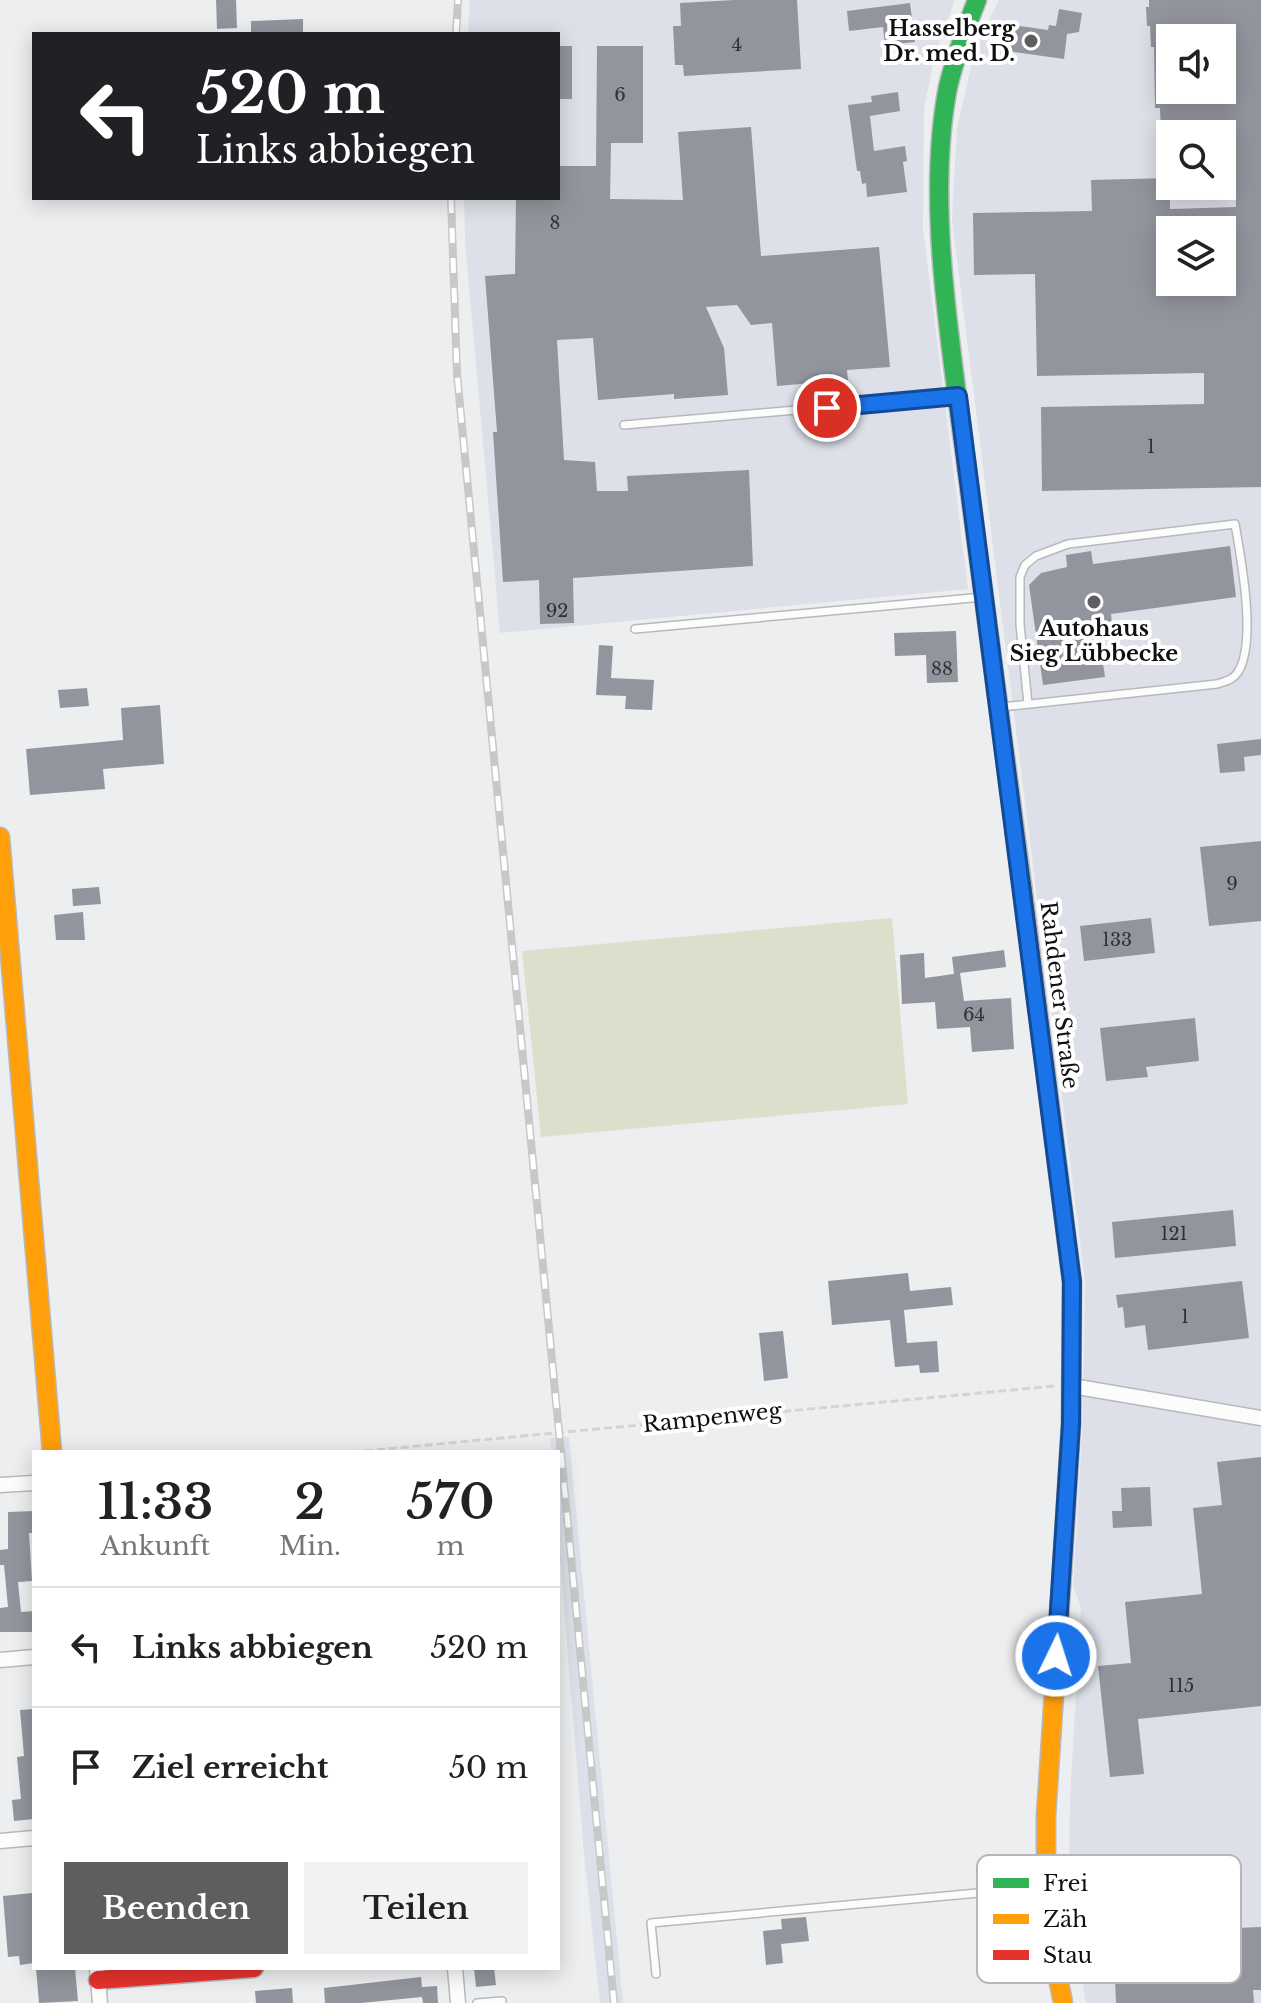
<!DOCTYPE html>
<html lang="de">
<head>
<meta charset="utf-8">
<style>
	:root { --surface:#fff; --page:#f2f2f2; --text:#222; --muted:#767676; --line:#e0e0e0; --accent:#5d5e5f }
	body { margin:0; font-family:"Libre Baskerville",serif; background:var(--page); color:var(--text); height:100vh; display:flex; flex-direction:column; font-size:30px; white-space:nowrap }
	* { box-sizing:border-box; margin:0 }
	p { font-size:26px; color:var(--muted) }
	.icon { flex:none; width:44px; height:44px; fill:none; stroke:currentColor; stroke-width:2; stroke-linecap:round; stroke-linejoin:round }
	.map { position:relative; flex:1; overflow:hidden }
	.details { position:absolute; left:32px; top:1450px; width:528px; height:520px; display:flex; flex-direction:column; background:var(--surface); border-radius:0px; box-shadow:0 4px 20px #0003 }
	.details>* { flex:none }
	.banner { position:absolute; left:32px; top:32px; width:528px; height:168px; border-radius:0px; box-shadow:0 4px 20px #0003; background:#202124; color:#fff; overflow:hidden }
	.fabs { position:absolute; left:1156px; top:24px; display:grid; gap:16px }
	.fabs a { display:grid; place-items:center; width:80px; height:80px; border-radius:0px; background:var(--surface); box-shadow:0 4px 20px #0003; font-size:40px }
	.pin { position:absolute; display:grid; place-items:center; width:68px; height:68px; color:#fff; margin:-34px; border:4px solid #fff; border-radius:50%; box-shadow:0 2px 8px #0007 }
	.me { position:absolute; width:88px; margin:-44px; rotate:4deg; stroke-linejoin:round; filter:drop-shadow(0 0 6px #0008) }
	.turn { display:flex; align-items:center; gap:28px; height:168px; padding:0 32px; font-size:36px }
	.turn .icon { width:104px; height:104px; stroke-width:2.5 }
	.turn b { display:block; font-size:56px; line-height:68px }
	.eta { display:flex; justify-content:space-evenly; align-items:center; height:136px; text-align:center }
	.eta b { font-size:48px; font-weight:600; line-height:56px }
	.button { display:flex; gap:16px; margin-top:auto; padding:16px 32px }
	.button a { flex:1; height:92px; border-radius:0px; background:var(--accent); color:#fff; font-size:32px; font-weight:600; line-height:92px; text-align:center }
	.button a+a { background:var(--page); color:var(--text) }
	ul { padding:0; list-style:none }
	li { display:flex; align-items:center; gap:24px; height:120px; padding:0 32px; border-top:2px solid var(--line) }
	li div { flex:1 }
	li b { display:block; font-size:30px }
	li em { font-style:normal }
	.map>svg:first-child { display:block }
	.built { fill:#dde0e8; fill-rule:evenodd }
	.green { fill:#dedecd }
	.building { fill:#93959e; fill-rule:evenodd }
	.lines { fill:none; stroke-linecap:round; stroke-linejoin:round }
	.lane-casing { stroke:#b7b9ba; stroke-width:10 }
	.street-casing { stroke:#b7b9ba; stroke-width:17 }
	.fast-casing { stroke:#b7b9ba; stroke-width:21 }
	.slow-casing { stroke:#b7b9ba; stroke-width:21 }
	.jam-casing { stroke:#b7b9ba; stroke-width:21 }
	.path { stroke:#d4d4d5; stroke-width:3; stroke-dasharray:8 4; stroke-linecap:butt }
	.lane { stroke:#fcfcfd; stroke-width:7 }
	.street { stroke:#fcfcfd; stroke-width:14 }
	.fast { stroke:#30b455; stroke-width:18 }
	.slow { stroke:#ff9f0a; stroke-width:18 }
	.jam { stroke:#e5322d; stroke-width:18 }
	.rail-casing { stroke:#c7c8c9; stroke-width:8 }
	.rail { stroke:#fff; stroke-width:5; stroke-dasharray:15; stroke-linecap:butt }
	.route-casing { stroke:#114b97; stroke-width:20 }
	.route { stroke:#1a73e8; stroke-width:14 }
	.poi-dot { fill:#5d5e5f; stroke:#fff; stroke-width:3 }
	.labels { text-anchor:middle; stroke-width:8; stroke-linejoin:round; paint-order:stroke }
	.number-label { font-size:18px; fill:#313134 }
	.poi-label { font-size:22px; font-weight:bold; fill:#101011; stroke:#fff; text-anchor:end }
	.street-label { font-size:22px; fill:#101011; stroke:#fff }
	.key { fill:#fff; stroke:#b7b7b8; stroke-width:2 }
	.key-label { font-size:22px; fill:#101011 }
</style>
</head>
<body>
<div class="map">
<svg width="1261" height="2003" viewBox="0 0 1261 2003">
	<rect width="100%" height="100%" fill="#eceef0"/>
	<path class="built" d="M470 0H955L936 50 924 109 923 229 968 589 500 633 465 241 464 198H558V34H468Z
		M999 0H1261V2003H1086L1077 1951 1069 1878 1070 1798 1081 1607 1073 1586 1082 1436 1085 1281 952 219 957 128 975 49ZM1170 38H1222V90H1170ZM1170 134H1222V186H1170ZM1170 230H1222V282H1170Z
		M569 1437 623 2003H600L584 1854 558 1534V1452H551L550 1438Z"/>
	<path class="green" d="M892 918 908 1104 541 1137 522 951Z"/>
	<path class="building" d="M216 0H236L237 28 217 29Z
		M735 0H797L801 69 684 76 683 65H675L673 26H681L680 3Z
		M1149 0H1261V487L1042 491 1041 407 1204 404V373L1037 376 1035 274 974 275 973 213 1092 211 1091 180 1170 178V209L1236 207 1234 130H1198V134H1161L1160 108H1155L1154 47H1151L1150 26H1147L1146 7H1149ZM1170 38H1222V90H1170ZM1170 230H1222V288L1170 289Z
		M910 3 915 42 885 45 883 27 849 31 847 11Z
		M1059 9 1082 13 1079 32 1067 34 1064 59 994 49 998 23 1048 30 1049 25 1056 26Z
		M303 19V34H251V21Z
		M558 46H572V99H558Z
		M597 46H643V143H611L610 199 683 200 678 132 751 127 761 256 879 247 890 367 847 370 848 380 777 386 772 323 751 325 737 305 706 307 724 348 728 395 674 399V394L598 400 593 338 557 340 564 460 595 462 597 491H628L627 476 749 470 753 566 573 578 574 623 540 624 539 580 503 582 493 432H497L485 276 515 274 516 198H558V166H596Z
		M898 92 900 111 870 116 874 151 905 146 907 161 903 162 907 192 867 197 866 183 862 184 860 171H857L848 105 872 102 871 96Z
		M1230 546 1236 597 1111 614 1113 633 1099 635 1105 677 1043 685 1029 585 1041 573 1067 567 1066 555 1091 551 1093 564Z
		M956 631 958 682 927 683 926 655 895 656 894 633Z
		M599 645 613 646 611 678 654 680 652 710 625 709 626 696 596 695Z
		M87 688 89 706 60 708 58 690Z
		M160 705 164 764 103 769 105 789 30 795 26 749 123 740 121 708Z
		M1261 739V755L1244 757 1245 771 1220 773 1217 744Z
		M1261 841V921L1209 926 1200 847Z
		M99 887 101 904 73 906 72 889Z
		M83 912 85 940H56L54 915Z
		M1151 918 1155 953 1084 961 1080 926Z
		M1004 950 1006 967 960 973 964 1001 1011 998 1014 1049 972 1052 970 1027 937 1029 935 1002 902 1004 900 955 924 953 925 978 954 974 952 957Z
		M1195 1018 1199 1061 1146 1067 1148 1077 1106 1081 1100 1028Z
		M1233 1210 1236 1246 1115 1258 1112 1222Z
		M908 1273 910 1291 951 1287 953 1305 904 1310 907 1343 937 1341 939 1372 920 1373 919 1365 895 1367 890 1320 832 1325 828 1281Z
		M1242 1281 1249 1338 1148 1350 1145 1325 1125 1328 1123 1307 1118 1308 1116 1295Z
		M783 1331 788 1378 764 1381 759 1333Z
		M1261 1457V1706L1138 1719 1144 1774 1110 1777 1098 1666 1131 1663 1125 1602 1202 1594 1193 1508 1222 1505 1217 1462Z
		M1150 1487 1152 1526 1113 1528 1112 1511H1122L1121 1488Z
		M34 1511V1533H29L32 1581 18 1582 21 1612 34 1611V1632H0V1608L8 1607 4 1565H0V1550L8 1549V1512Z
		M34 1709V1819L14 1821 12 1800 21 1799 17 1757 24 1756 20 1710Z
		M32 1893 34 1963 20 1965 19 1956 8 1957 3 1896Z
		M806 1917 809 1941 781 1944 783 1963 766 1965 763 1931 782 1929 781 1919Z
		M1261 1927V1990H1253L1254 2003H1116L1113 1933Z
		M36 1968H75L78 2001 39 2003Z
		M474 1968H494L496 1985 476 1987Z
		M421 1977 422 1987 437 1986 438 2003H423L422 1997 361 2003H325L324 1988Z
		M292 1988 293 2003H256L255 1991Z"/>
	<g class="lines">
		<g class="lane-casing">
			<path id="lane" d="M624 425 957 396
				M635 629 983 597
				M1002 707 1217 684C1226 681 1233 680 1238 672 1257 642 1241 558 1235 524L1068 544 1036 556 1025 565 1020 577V624L1028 704
				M656 1974 651 1923 1044 1887
				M477 2003 502 2001"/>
		</g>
		<g class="street-casing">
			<path id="street" d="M1072 1386 1261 1418
				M0 1485 34 1483
				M0 1660 34 1657
				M0 1841 34 1838
				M97 1968 100 2003
				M455 1968 458 2003"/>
		</g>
		<g class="fast-casing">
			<path id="fast" d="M967 470C952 352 925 203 948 87 955 57 966 28 977 0"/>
		</g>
		<g class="slow-casing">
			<path id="slow" d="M967 470 1022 885
				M0 837 52 1452
				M1062 1572 1046 1816V1887L1053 1952 1063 2003"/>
		</g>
		<g class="jam-casing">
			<path id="jam" d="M1022 885 1072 1282 1071 1424 1062 1572
				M98 1980 254 1968"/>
		</g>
		<path class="path" d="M353 1452 1054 1386"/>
		<use href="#lane" class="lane"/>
		<use href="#street" class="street"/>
		<use href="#fast" class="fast"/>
		<use href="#slow" class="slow"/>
		<use href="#jam" class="jam"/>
		<g class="rail-casing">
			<path id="rail" d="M456 34 458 0
				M451 198 457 374 614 2003"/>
		</g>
		<use href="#rail" class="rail"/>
	</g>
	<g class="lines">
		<g class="route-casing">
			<path id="route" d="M827 408 958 396 1072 1282 1071 1424 1056 1656"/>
		</g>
		<use href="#route" class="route"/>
	</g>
	<g class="poi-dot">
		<circle cx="1031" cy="41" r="8"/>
		<circle cx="1094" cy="602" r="8"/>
	</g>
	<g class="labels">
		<g class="number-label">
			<text x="737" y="51">4</text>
			<text x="620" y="101">6</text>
			<text x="555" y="229">8</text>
			<text x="1151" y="453">1</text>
			<text x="557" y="617">92</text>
			<text x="942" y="675">88</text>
			<text x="1232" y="890">9</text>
			<text x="1117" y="946">133</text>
			<text x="974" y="1021">64</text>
			<text x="1174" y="1240">121</text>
			<text x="1185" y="1323">1</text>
			<text x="1181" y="1692">115</text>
		</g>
		<g class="poi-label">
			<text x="1015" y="36">Hasselberg<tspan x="1015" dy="25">Dr. med. D.</tspan></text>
			<text x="1094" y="636" text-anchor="middle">Autohaus<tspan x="1094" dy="25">Sieg Lübbecke</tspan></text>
		</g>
		<g class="street-label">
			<text transform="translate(1060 995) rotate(83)" y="8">Rahdener Straße</text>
			<text transform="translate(712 1417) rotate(-6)" y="8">Rampenweg</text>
		</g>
	</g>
	<rect x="977" y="1855" width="264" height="128" rx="12" class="key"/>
	<rect x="993" y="1878" width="36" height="10" fill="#30b455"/>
	<rect x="993" y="1914" width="36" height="10" fill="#ff9f0a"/>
	<rect x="993" y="1950" width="36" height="10" fill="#e5322d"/>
	<g class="key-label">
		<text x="1043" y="1891">Frei</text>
		<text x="1043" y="1927">Zäh</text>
		<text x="1043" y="1963">Stau</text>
	</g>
</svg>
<div class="fabs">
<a><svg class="icon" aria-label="sound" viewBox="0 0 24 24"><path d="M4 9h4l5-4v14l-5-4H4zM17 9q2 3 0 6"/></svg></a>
<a><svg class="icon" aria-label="search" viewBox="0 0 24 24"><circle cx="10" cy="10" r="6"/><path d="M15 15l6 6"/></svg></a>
<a><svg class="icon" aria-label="layers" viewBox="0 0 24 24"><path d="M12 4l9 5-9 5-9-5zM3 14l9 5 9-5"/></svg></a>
</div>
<div class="pin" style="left:827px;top:408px;background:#d93025"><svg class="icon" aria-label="arrive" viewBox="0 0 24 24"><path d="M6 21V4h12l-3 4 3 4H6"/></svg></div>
<svg class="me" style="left:1056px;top:1656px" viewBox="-20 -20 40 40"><circle r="17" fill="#1a73e8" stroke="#fff" stroke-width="3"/><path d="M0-11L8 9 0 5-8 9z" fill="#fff"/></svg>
<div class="banner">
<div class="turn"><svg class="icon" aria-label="left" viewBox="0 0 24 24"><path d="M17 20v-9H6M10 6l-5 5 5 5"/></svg><div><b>520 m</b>Links abbiegen</div></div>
</div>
<section class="details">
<div class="eta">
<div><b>11:33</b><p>Ankunft</p></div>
<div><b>2</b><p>Min.</p></div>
<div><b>570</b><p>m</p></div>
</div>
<ul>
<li><svg class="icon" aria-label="left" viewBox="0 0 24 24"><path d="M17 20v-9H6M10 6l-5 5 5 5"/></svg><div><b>Links abbiegen</b></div><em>520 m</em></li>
<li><svg class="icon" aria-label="arrive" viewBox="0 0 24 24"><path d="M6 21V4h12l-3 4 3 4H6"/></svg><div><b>Ziel erreicht</b></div><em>50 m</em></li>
</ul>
<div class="button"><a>Beenden</a><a>Teilen</a></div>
</section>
</div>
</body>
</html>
